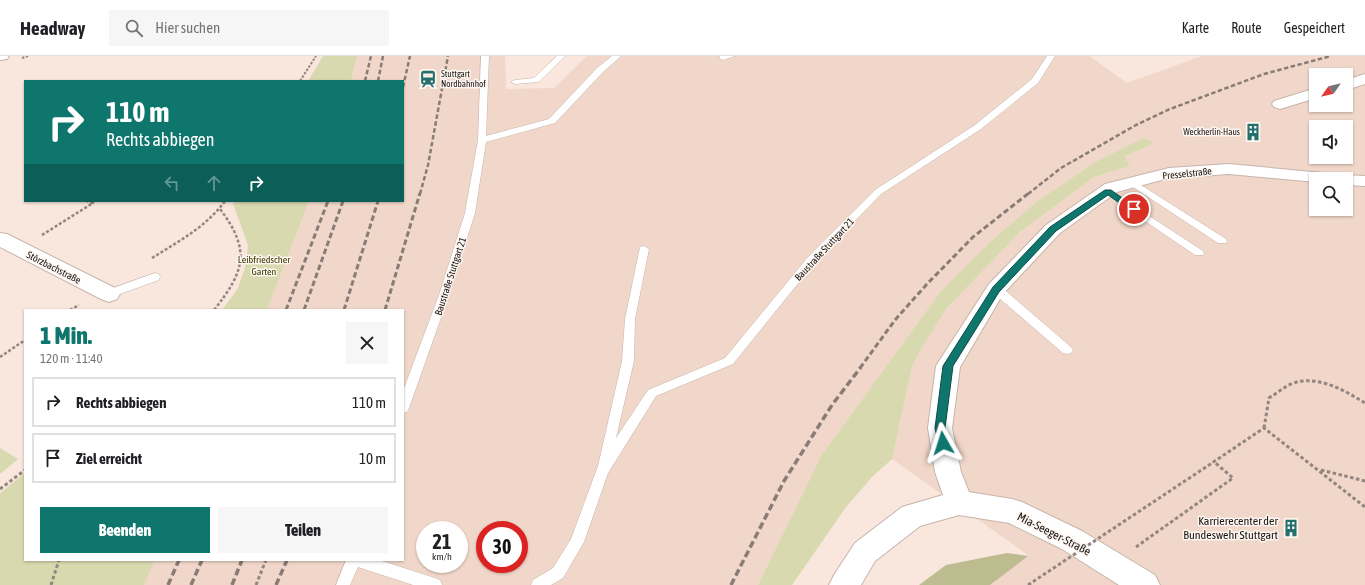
<!DOCTYPE html>
<html lang="de">
<head>
<meta charset="utf-8">
<style>
	:root { --surface:#fff; --page:#f6f6f6; --text:#202124; --muted:#757577; --line:#e0e0e0; --accent:#0f766e }
	body { margin:0; font-family:"Asap Condensed",sans-serif; background:var(--page); color:var(--text); height:100vh; display:flex; flex-direction:column; font-size:15px; white-space:nowrap }
	* { box-sizing:border-box; margin:0 }
	p { font-size:13px; color:var(--muted) }
	.icon { flex:none; width:22px; height:22px; fill:none; stroke:currentColor; stroke-width:2; stroke-linecap:round; stroke-linejoin:round }
	.map { position:relative; flex:1; overflow:hidden }
	.panel { position:absolute; left:24px; top:253px; width:380px; height:252px; display:flex; flex-direction:column; background:var(--surface); border-radius:0px; box-shadow:0 1px 3px #0004 }
	.panel>* { flex:none }
	.top-card { position:absolute; left:24px; top:24px; width:380px; height:122px; border-radius:0px; box-shadow:0 1px 3px #0004; background:#0f766e; color:#fff; overflow:hidden }
	.needle { width:26px; rotate:236deg }
	.fabs { position:absolute; left:1309px; top:12px; display:grid; gap:8px }
	.fabs a { display:grid; place-items:center; width:44px; height:44px; border-radius:0px; background:var(--surface); box-shadow:0 1px 3px #0004; font-size:20px }
	.speed { position:absolute; left:416px; top:465px; display:flex; gap:8px; font-size:20px; font-weight:700; text-align:center }
	.speed>* { display:grid; place-content:center; width:52px; height:52px; border-radius:50%; background:var(--surface); box-shadow:0 1px 3px #0004; line-height:1 }
	.speed small { font-size:10px; font-weight:400 }
	.speed .limit { border:6px solid #d22; background:#fff; color:#111 }
	.pin { position:absolute; display:grid; place-items:center; width:34px; height:34px; color:#fff; margin:-17px; border:2px solid #fff; border-radius:50%; box-shadow:0 1px 4px #0007 }
	.me { position:absolute; width:44px; margin:-22px; rotate:354deg; stroke-linejoin:round; filter:drop-shadow(0 0 3px #0008) }
	.turn { display:flex; align-items:center; gap:14px; height:84px; padding:0 16px; font-size:18px }
	.turn .icon { width:52px; height:52px; stroke-width:2.5 }
	.turn b { display:block; font-size:28px; line-height:34px }
	.lanes { display:flex; align-items:center; height:38px; padding:0 16px; background:#0003; justify-content:center; gap:20px; direction:ltr }
	.lanes .off { opacity:.35 }
	.round { display:grid; place-items:center; flex:none; width:42px; height:42px; border-radius:0px; background:var(--page) }
	.headline { display:flex; align-items:center; justify-content:space-between; height:68px; padding:0 16px }
	h1 { font-size:24px; font-weight:800; line-height:30px; color:var(--accent) }
	.action { display:flex; gap:8px; margin-top:auto; padding:8px 16px }
	.action a { flex:1; height:46px; border-radius:0px; background:var(--accent); color:#fff; font-size:16px; font-weight:800; line-height:46px; text-align:center }
	.action a+a { background:var(--page); color:var(--text) }
	ul { padding:0; list-style:none }
	li { display:flex; align-items:center; gap:12px; height:50px; margin:0 8px 6px; padding:0 8px; border:2px solid var(--line); border-radius:0px }
	li div { flex:1 }
	li b { display:block; font-size:15px }
	li em { font-style:normal }
	header { display:flex; align-items:center; gap:24px; box-sizing:border-box; height:56px; padding:0 20px; background:var(--surface); border-bottom:1px solid var(--line) }
	header strong { font-size:19px }
	nav { display:flex; gap:22px; margin-inline-start:auto; font-size:14px }
	.search { width:280px; height:36px; background:var(--page); display:flex; align-items:center; gap:10px; box-sizing:border-box; padding:0 14px; border-radius:0px; color:var(--muted); font-size:15px }
	.map>svg:first-child { display:block }
	.built { fill:#f1d7c9; fill-rule:evenodd }
	.green { fill:#d9d9b0 }
	.forest { fill:#bdbc90 }
	.lines { fill:none; stroke-linecap:round; stroke-linejoin:round }
	.lane-casing { stroke:#c6b4ab; stroke-width:1 }
	.street-casing { stroke:#c6b4ab; stroke-width:2 }
	.secondary-casing { stroke:#c6b4ab; stroke-width:2 }
	.path-far2 { stroke:#938680; stroke-width:2; stroke-dasharray:2.5 1.5; stroke-linecap:butt }
	.path-far1 { stroke:#938680; stroke-width:2.5; stroke-dasharray:3 2; stroke-linecap:butt }
	.path { stroke:#938680; stroke-width:3; stroke-dasharray:3.5 2.5; stroke-linecap:butt }
	.lane { fill:#fff; fill-rule:evenodd }
	.street { fill:#fff; fill-rule:evenodd }
	.secondary { fill:#fff; fill-rule:evenodd }
	.rail-far2 { stroke:#887c76; stroke-width:2.5; stroke-dasharray:4.5 2.5; stroke-linecap:butt }
	.rail-far1 { stroke:#887c76; stroke-width:3; stroke-dasharray:5.5 3; stroke-linecap:butt }
	.rail { stroke:#887c76; stroke-width:3.5; stroke-dasharray:7 3.5; stroke-linecap:butt }
	.path-bridge { stroke:#938680; stroke-width:3; stroke-dasharray:3.5 2.5; stroke-linecap:butt }
	.route { fill:#0f766e; stroke:#0a4d48 }
	.labels { text-anchor:middle; stroke-width:3; stroke-linejoin:round; paint-order:stroke }
	.far-poi-label { font-size:9px; fill:#1b1512; stroke:#fdf6f1; text-anchor:start }
	.street-label { font-size:10px; fill:#1b1512; stroke:#fdf6f1 }
	.park-label { font-size:10px; fill:#3e3b02; stroke:#fdf6f1 }
	.near-poi-label { font-size:12px; fill:#1b1512; stroke:#fdf6f1; text-anchor:end }
	.near-street-label { font-size:12px; fill:#1b1512; stroke:#fdf6f1 }
</style>
</head>
<body>
<header>
<strong>Headway</strong>
<div class="search"><svg class="icon" aria-label="search" viewBox="0 0 24 24"><circle cx="10" cy="10" r="6"/><path d="M15 15l6 6"/></svg>Hier suchen</div>
<nav><a>Karte</a><a>Route</a><a>Gespeichert</a></nav>
</header>
<div class="map">
<svg width="1365" height="529" viewBox="0 0 1365 529">
	<rect width="100%" height="100%" fill="#f9e6dc"/>
	<path class="built" d="M357 0H505L506 33 554 32 587 0H1089L1127 27 1202 0H1365V529H990L1028 499 892 403 912 311 921 293 947 252 1020 176 1094 121 1130 110 1125 100 1149 90 1143 82 1097 105 1036 146 989 187 941 235 821 400 758 529H144L155 504H403V254H267L309 145H403V25H351ZM1316 19H1346V49H1316ZM1316 71H1346V101H1316ZM1316 123H1346V153H1316ZM425 474H459V508H425ZM485 474H519V508H485Z"/>
	<path class="green" d="M323 0H357L351 25H308Z
		M1143 82 1152 86 1149 90 1125 100 1130 110 1094 121 1020 176 947 252 921 293 912 311 892 403 872 421 846 451 792 529H758L821 400 941 235 989 187 1036 146 1097 105Z
		M235 145H309L267 254H222L237 234 245 212 248 189 233 148Z
		M0 392 18 403 0 418Z
		M25 417V504H155L144 529H0V437Z"/>
	<path class="forest" d="M1007 497 1028 500 990 529H919L946 509Z"/>
	<g class="lines">
		<g class="lane-casing">
			<path id="lane" d="M481 0H489L486 80 549 63 597 12 612 0H621L603 16 555 67 486 86 475 157 449 239 409 352 407 356 403 357V335L439 239 465 157 478 84Z
				M557 0H565L539 26 515 28 511 26 515 24 534 22Z
				M720 0H735L723 4 719 2Z
				M1047 0H1055L1038 27 981 73 881 138 816 205 733 308 656 340 608 417 584 486 563 522 551 529H531L533 524 553 512 571 483 598 410 622 305 625 263 640 191 644 190 649 193 635 263 634 305 616 382 648 334 725 302 808 201 875 134 975 69 1032 23Z
				M1133 124 1226 183 1227 185 1226 187H1218L1130 129 1128 127Z
				M1108 133 1203 195 1204 197 1203 199H1195L1105 138 1103 136 1105 134Z
				M155 217 159 218 160 221 159 224 109 242 105 241 104 238 105 235Z
				M996 229 1000 230 1071 291 1073 294 1071 297 1067 298 1063 297 992 236 991 233 992 230Z
				M346 504H379L435 522 440 524 442 529H413L358 511 350 529H336Z"/>
		</g>
		<g class="street-casing">
			<path id="street" d="M1365 18V28L1346 34V24Z
				M1316 32V42L1280 53 1274 51 1272 48 1274 45Z
				M1229 108 1344 119 1365 120V130L1346 129V123H1316V126L1229 118 1169 122 1117 136 1060 177 1003 238 960 311 952 372 961 416 969 436 1012 443 1022 446 1082 475 1155 519 1160 529H1119L1062 493 1009 467 959 459 920 470 875 505 861 529H829L834 519 855 487 902 451 943 439 935 416 928 372 936 310 989 228 1046 169 1105 128 1169 112Z
				M0 177 7 178 117 233 120 238 117 243 109 246 101 243 0 191Z"/>
		</g>
		<g class="secondary-casing">
			<path id="secondary" d="M0 0H9L7 3 0 4Z"/>
		</g>
		<path class="path-far2" d="M22 2 28 0
			M300 25 316 0"/>
		<path class="path-far1" d="M42 179 93 147 87 145
			M152 202C179 185 206 171 225 145
			M70 254 79 249
			M214 254C245 215 251 194 220 153
			M0 301 25 284"/>
		<path class="path" d="M1264 372 1269 342C1277 337 1284 331 1293 327 1318 319 1344 334 1365 347
			M1203 413 1264 372 1365 451
			M1321 414 1365 425
			M0 433 25 414
			M1136 491 1233 422 1213 405
			M51 529 59 504
			M256 529 266 504"/>
		<use href="#lane" class="lane"/>
		<use href="#street" class="street"/>
		<use href="#secondary" class="secondary"/>
		<path class="rail-far2" d="M365 25 371 0
			M378 25 383 0
			M403 31 410 0
			M420 138 428 109 448 0
			M1028 138 1061 112 1136 69 1170 53 1264 18 1331 0"/>
		<path class="rail-far1" d="M286 254 328 145
			M304 254 343 145
			M344 254 378 145
			M385 254 420 137
			M860 312 895 264 927 228 973 181 1029 137"/>
		<path class="rail" d="M168 529 179 504
			M191 529 202 504
			M232 529 242 504
			M276 529 287 504
			M731 529 784 425 832 349 861 311"/>
		<path class="path-bridge" d="M1028 529 1203 413"/>
	</g>
	<path class="route" d="M1105 134H1111L1138 153 1137 155H1131L1108 139 1056 175 999 236 953 310 945 372 948 387 946 390 943 391 939 390 935 372 943 310 993 231 1050 171Z"/>
	<defs>
		<g id="station-bare" transform="scale(1.38)"><path d="M-3-6H3Q5-6 5-4V2Q5 4 3 4L4.5 6H3L1.5 4h-3L-3 6H-4.5L-3 4Q-5 4-5 2V-4Q-5-6-3-6ZM-3.5-4v3h7v-3ZM-3.5 1v1.5H-2V1ZM2 1v1.5H3.5V1Z" fill="#256f6c" stroke="#fdf6f1" stroke-width="2.5" paint-order="stroke"/></g>
		<g id="building-bare" transform="scale(1.38)"><path d="M-4-6H4V6H1V3H-1V6H-4ZM-2.5-4.3h1.7v1.8h-1.7ZM.8-4.3h1.7v1.8H.8ZM-2.5-1h1.7V.8h-1.7ZM.8-1h1.7V.8H.8Z" fill="#256f6c" stroke="#fdf6f1" stroke-width="2.5" paint-order="stroke"/></g>
	</defs>
	<g fill-rule="evenodd">
		<use href="#station-bare" x="428" y="23"/>
		<use href="#building-bare" x="1253" y="76"/>
		<use href="#building-bare" x="1291" y="472"/>
	</g>
	<g class="labels">
		<g class="far-poi-label">
			<text x="441" y="21">Stuttgart<tspan x="441" dy="10">Nordbahnhof</tspan></text>
			<text x="1240" y="79" text-anchor="end">Weckherlin-Haus</text>
		</g>
		<g class="street-label">
			<text transform="translate(1187 117) rotate(-6)" y="4">Presselstraße</text>
			<text transform="translate(824 193) rotate(-47)" y="4">Baustraße Stuttgart 21</text>
			<text transform="translate(54 211) rotate(27)" y="4">Störzbachstraße</text>
			<text transform="translate(450 220) rotate(-72)" y="4">Baustraße Stuttgart 21</text>
		</g>
		<g class="park-label">
			<text x="264" y="207">Leibfriedscher<tspan x="264" dy="12">Garten</tspan></text>
		</g>
		<g class="near-poi-label">
			<text x="1278" y="469">Karrierecenter der<tspan x="1278" dy="14">Bundeswehr Stuttgart</tspan></text>
		</g>
		<g class="near-street-label">
			<text transform="translate(1054 478) rotate(27)" y="4">Mia-Seeger-Straße</text>
		</g>
	</g>
</svg>
<div class="fabs">
<a><svg class="needle" viewBox="-14 -14 28 28"><path d="M0-13l5 13h-10z" fill="#e53935"/><path d="M0 13l5-13h-10z" fill="#757577"/></svg></a>
<a><svg class="icon" aria-label="sound" viewBox="0 0 24 24"><path d="M4 9h4l5-4v14l-5-4H4zM17 9q2 3 0 6"/></svg></a>
<a><svg class="icon" aria-label="search" viewBox="0 0 24 24"><circle cx="10" cy="10" r="6"/><path d="M15 15l6 6"/></svg></a>
</div>
<div class="speed"><div>21<small>km/h</small></div><div class="limit">30</div></div>
<div class="pin" style="left:1134px;top:153px;background:#d93025"><svg class="icon" aria-label="arrive" viewBox="0 0 24 24"><path d="M6 21V4h12l-3 4 3 4H6"/></svg></div>
<svg class="me" style="left:943px;top:387px" viewBox="-20 -20 40 40"><path d="M0-17L14 15 0 8-14 15z" fill="#0f766e" stroke="#fff" stroke-width="4"/></svg>
<div class="top-card">
<div class="turn"><svg class="icon" aria-label="right" viewBox="0 0 24 24"><path d="M7 20v-9h11M14 6l5 5-5 5"/></svg><div><b>110 m</b>Rechts abbiegen</div></div>
<div class="lanes"><svg class="icon off" aria-label="left" viewBox="0 0 24 24"><path d="M17 20v-9H6M10 6l-5 5 5 5"/></svg><svg class="icon off" aria-label="ahead" viewBox="0 0 24 24"><path d="M12 20V5M6 11l6-6 6 6"/></svg><svg class="icon" aria-label="right" viewBox="0 0 24 24"><path d="M7 20v-9h11M14 6l5 5-5 5"/></svg></div>
</div>
<section class="panel">
<div class="headline"><div><h1>1 Min.</h1><p>120 m · 11:40</p></div><a class="round"><svg class="icon" aria-label="close" viewBox="0 0 24 24"><path d="M6 6l12 12M18 6L6 18"/></svg></a></div>
<ul>
<li><svg class="icon" aria-label="right" viewBox="0 0 24 24"><path d="M7 20v-9h11M14 6l5 5-5 5"/></svg><div><b>Rechts abbiegen</b></div><em>110 m</em></li>
<li><svg class="icon" aria-label="arrive" viewBox="0 0 24 24"><path d="M6 21V4h12l-3 4 3 4H6"/></svg><div><b>Ziel erreicht</b></div><em>10 m</em></li>
</ul>
<div class="action"><a>Beenden</a><a>Teilen</a></div>
</section>
</div>
</body>
</html>
